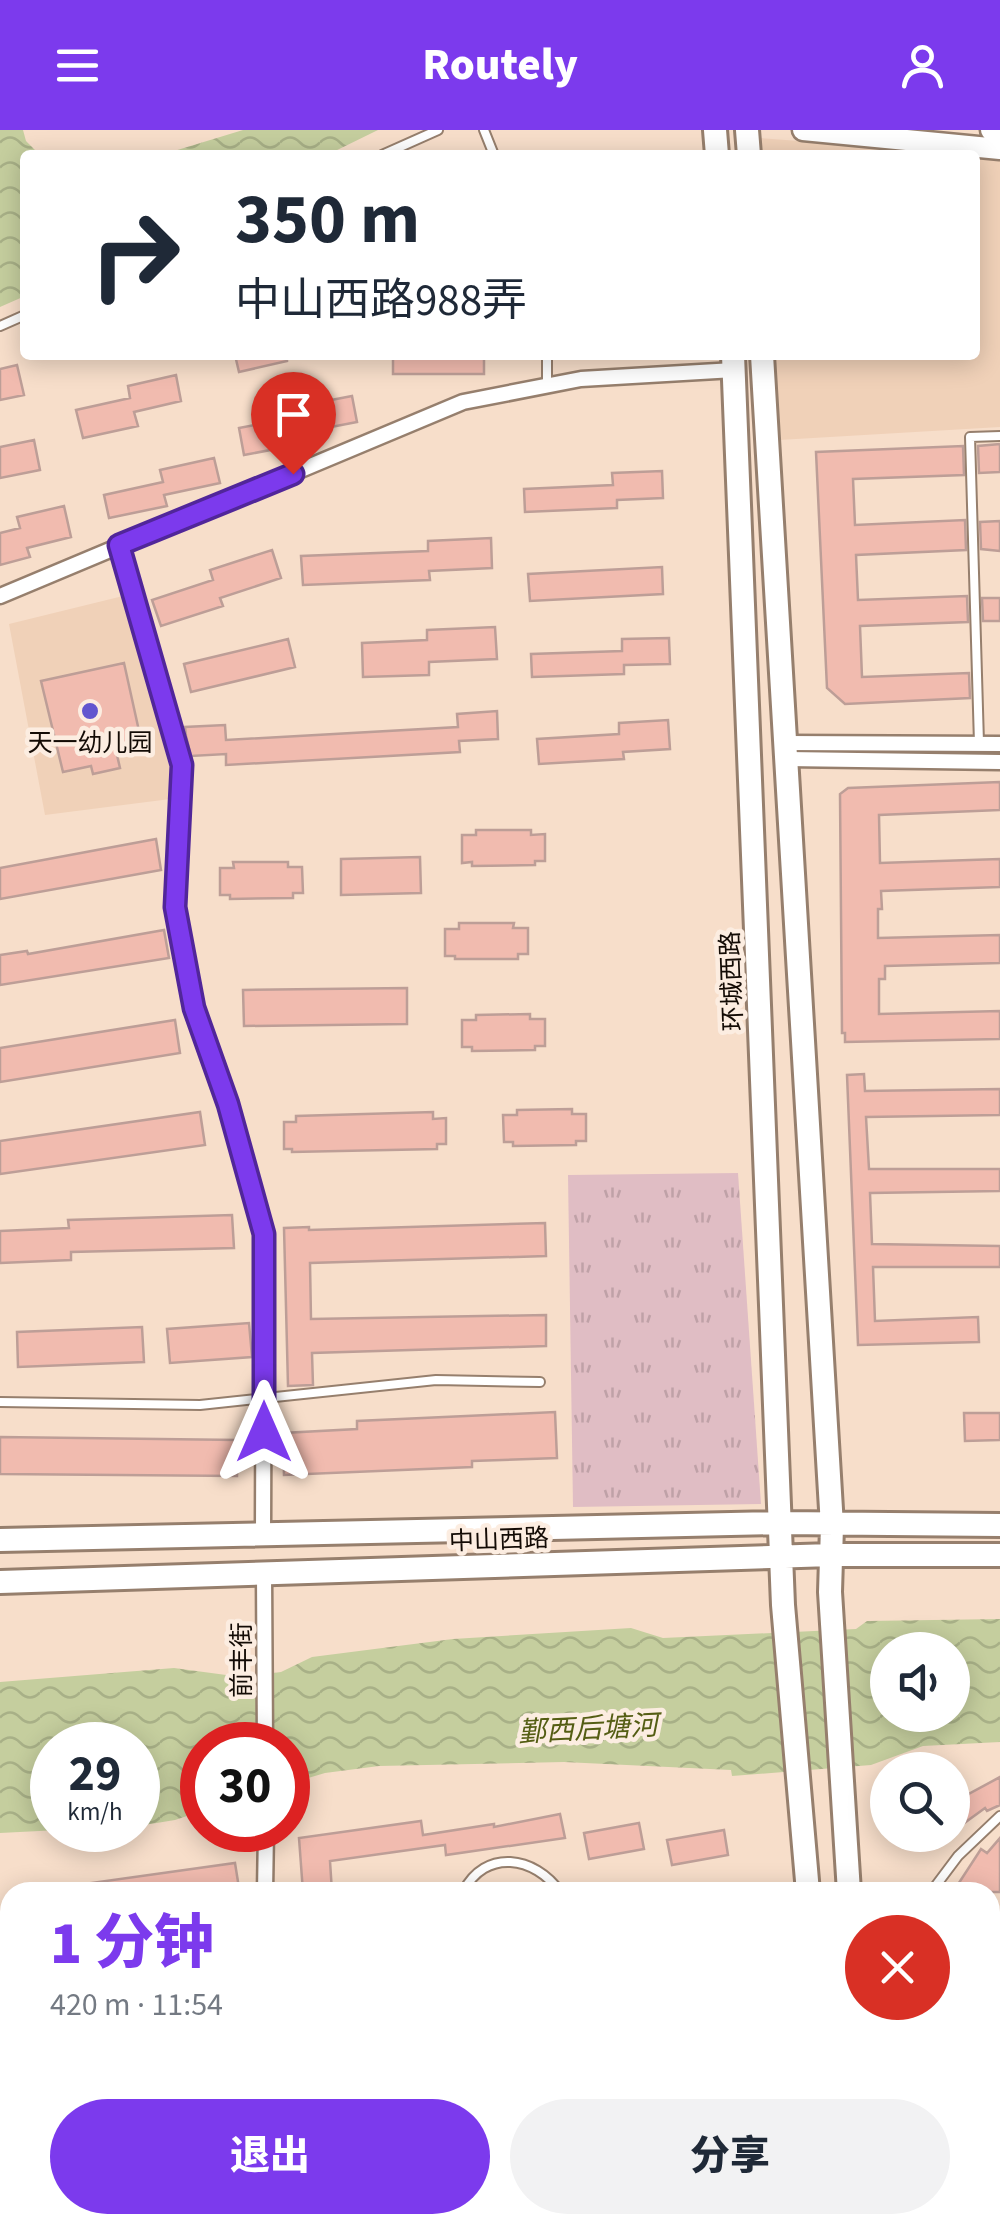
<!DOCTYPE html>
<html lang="zh">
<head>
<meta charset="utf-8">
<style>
	:root { --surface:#fff; --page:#f2f2f3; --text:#1f2937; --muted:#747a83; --accent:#7c3aed }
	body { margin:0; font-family:"Source Sans 3","Noto Sans SC",sans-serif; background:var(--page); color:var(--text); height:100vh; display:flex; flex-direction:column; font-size:38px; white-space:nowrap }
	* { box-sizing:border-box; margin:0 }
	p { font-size:32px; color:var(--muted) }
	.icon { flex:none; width:55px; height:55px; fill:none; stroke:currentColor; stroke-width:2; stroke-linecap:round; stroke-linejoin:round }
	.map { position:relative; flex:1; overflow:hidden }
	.sheet { position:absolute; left:0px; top:1752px; width:1000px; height:352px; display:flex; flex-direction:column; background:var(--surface); border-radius:30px 30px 0 0; box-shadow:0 5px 25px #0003 }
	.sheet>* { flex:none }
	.banner { position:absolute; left:20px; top:20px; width:960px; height:210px; border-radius:10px; box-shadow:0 5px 25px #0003; background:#fff; color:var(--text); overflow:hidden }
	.fabs { position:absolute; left:870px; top:1502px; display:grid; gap:20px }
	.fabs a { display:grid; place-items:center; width:100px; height:100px; border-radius:50%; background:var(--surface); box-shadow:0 5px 25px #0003; font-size:50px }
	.speed { position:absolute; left:30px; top:1592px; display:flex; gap:20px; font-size:50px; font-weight:700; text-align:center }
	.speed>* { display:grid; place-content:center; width:130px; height:130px; border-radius:50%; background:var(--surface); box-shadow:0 5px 25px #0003; line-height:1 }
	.speed small { font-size:25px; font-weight:400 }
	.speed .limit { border:15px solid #d22; background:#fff; color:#111 }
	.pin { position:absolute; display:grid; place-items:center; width:85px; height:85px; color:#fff; margin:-102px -42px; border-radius:50% 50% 50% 0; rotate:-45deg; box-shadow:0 0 10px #0007 }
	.pin .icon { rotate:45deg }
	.me { position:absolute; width:110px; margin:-55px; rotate:0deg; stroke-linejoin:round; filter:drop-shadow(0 0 8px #0008) }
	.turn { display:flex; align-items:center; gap:35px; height:210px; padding:0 50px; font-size:45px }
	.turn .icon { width:130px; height:130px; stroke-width:2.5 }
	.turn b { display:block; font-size:70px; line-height:85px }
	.round { display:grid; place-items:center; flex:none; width:105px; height:105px; border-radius:52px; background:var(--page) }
	.summary { display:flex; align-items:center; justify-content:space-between; height:170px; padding:0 50px }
	h1 { font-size:60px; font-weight:800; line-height:75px; color:var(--accent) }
	.action { display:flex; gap:20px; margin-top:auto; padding:20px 50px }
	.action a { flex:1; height:115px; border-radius:60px; background:var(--accent); color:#fff; font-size:40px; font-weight:800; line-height:115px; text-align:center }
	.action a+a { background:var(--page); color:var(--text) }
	header { display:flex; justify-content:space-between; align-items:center; height:130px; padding:0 50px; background:var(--accent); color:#fff; font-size:45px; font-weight:800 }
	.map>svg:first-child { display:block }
	.built { fill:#f0d1b8 }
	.park { fill:url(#park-tufts) }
	.pitch { fill:#e0bdc4 }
	.water { fill:url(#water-waves); fill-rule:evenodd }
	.building { fill:#f1bbaf; stroke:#bd9e97; stroke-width:2.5 }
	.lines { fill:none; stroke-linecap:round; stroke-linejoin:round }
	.lane-casing { stroke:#967f6d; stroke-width:12 }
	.street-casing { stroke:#967f6d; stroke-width:19 }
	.secondary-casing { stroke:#967f6d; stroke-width:25 }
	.primary-casing { stroke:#967f6d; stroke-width:28 }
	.lane { stroke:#fff; stroke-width:8 }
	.street { stroke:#fff; stroke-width:14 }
	.secondary { stroke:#fff; stroke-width:20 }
	.primary { stroke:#fff; stroke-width:22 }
	.route-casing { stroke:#51269a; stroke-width:25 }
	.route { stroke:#7c3aed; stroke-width:18 }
	.poi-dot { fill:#6256cf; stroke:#fcede1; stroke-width:4 }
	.labels { text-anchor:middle; stroke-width:9; stroke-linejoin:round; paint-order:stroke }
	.poi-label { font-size:25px; fill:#130b05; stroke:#fcede1 }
	.street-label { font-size:25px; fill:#130b05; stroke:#fcede1 }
	.water-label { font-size:28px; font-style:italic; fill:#545d13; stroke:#fcede1 }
</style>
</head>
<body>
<header><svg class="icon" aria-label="menu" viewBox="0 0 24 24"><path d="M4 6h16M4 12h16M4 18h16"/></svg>Routely<svg class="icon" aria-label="person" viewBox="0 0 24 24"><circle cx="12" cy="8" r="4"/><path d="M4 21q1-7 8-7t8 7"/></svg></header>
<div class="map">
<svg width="1000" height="2104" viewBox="0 0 1000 2104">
	<defs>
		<pattern id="park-tufts" width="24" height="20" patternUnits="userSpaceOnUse" patternTransform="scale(2.5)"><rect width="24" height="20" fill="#e0bdc4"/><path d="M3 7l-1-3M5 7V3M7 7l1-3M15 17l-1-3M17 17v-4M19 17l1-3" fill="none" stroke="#bfa1a7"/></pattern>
		<pattern id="water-waves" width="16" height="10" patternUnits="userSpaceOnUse" patternTransform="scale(2.5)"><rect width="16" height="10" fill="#c5ce9e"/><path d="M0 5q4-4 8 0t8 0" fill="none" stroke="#a8b087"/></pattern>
	</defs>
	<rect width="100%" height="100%" fill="#f7deca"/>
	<path class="built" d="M759 8 1000 26V297L779 310 773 225H975V25H760Z
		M123 466 178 668 45 685 9 494Z
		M300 2095 302 2104H107L105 2096Z
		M318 2095H792L795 2104H320Z"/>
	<path class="park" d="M738 1043 761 1374 573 1377 568 1045Z"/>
	<path class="pitch" d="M495 2095H515L516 2104H415Z"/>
	<path class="water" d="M0 0H23L26 11 40 25H25V166L0 177Z
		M243 0H378L327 25H161Z
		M1000 1489V1612L923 1616 871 1635 732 1646 731 1640 564 1632 379 1636 325 1643 288 1654V1615H202V1681L175 1690 138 1696V1615H52V1700H59L0 1703V1552L174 1538 241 1547 281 1542 312 1527 453 1509 631 1498 663 1508 856 1499 867 1491ZM888 1520H952V1585H888Z"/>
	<path class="building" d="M235 225H287V231L239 242Z
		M393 225H484V244H393Z
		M17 235 24 265 0 270V239Z
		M176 245 181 271 134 282 138 296 83 308 76 280 130 268 128 256Z
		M352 266 357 292 300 303 302 314 244 325 239 298 302 286 300 276Z
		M34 310 40 340 0 348V317Z
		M1000 314V342L979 343 978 316Z
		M963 316 964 345 853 349 855 395 965 390 966 420 856 425 858 470 967 466 968 492 860 496 862 547 969 543 970 568 845 574 827 558 816 322Z
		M214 328 220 353 164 365 167 376 109 388 104 365 163 352 160 340Z
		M662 341 663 368 617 370V378L525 382 524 359 613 355 612 343Z
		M64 376 71 407 27 418 30 427 0 435V403L20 398 17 387Z
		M1000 391V421L981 419 980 392Z
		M491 408 492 438 429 441 430 450 303 455 301 426 428 421V411Z
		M272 420 281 448 220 468 223 476 161 496 152 470 213 450 210 440Z
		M662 437 663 464 530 471 528 444Z
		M982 468H1000V491H983Z
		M495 497 497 529 429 532V545L363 547 362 513 427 510V500Z
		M669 508 670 534 624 535V544L532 547 531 524 622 521V509Z
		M288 509 295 537 191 562 184 534Z
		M124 533 143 619 117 625 120 638 93 644 91 636 63 642 41 551Z
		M497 581 498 609 459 611 460 622 226 635V624L191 626 186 606 185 597 225 595 226 610 458 597 457 584Z
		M668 590 670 619 623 622 624 629 539 634 537 609 619 604V593Z
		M1000 652V680L879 685 880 733 1000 729V757L881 761 882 779H878V808L1000 805V833L885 836V849H879V884L1000 881V909L845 912V903H842L840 664 848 658Z
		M476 700H531V705L545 704V731H535V735L472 736V732L462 733V705H476Z
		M156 709 161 740 0 769V738Z
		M420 727 421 763 341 765V729Z
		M233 732H288V737H302L303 763H293V768L230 769V765H220V738H234Z
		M459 793H514L513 798H528V824H518V829H455V826H445V799H459Z
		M164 800 169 828 0 855V825L27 821 28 824Z
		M407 858V894L244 896 243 860Z
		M530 884V889H545V916H535V920L472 921V917H462V890H476V885Z
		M175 890 180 923 0 952V918Z
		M864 944 865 961 1000 959V985L866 987 869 1039H1000V1061L870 1063 872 1114 1000 1116V1137H873L875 1191 978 1187 979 1212 858 1215 847 945Z
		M572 979V984H586V1011H576V1015L513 1016V1012H504L503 985H517V980Z
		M200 982 205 1015 0 1044V1011Z
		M433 982V989L446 988V1014H437V1019L292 1022V1019H284V992H296V986Z
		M232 1085 234 1118 71 1122V1130L0 1133V1101L69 1098 68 1090Z
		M545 1093 546 1126 310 1133 311 1189 546 1185V1216L312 1223 313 1255 288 1256 284 1098 309 1097V1100Z
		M249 1193 252 1227 170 1233 167 1199Z
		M142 1197 144 1232 18 1237 17 1202Z
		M555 1282 557 1328 472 1331V1337L284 1345 283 1303 357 1299V1291Z
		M964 1283H1000V1310L965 1311Z
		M0 1307 238 1310 237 1346 0 1344Z
		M1000 1647V1675L987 1681 985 1678 952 1702V1673Z
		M560 1684 565 1708 446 1725 445 1715 330 1731 332 1762H303L299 1708 421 1691 423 1705 494 1694V1697Z
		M639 1693 644 1719 589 1729 584 1703Z
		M724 1700 728 1725 672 1735 667 1710Z
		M1000 1708V1762H953L981 1719 987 1723Z
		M235 1733 239 1758 203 1762H84V1754Z"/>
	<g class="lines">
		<g class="lane-casing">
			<path id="lane" d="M484 0 494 25
				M382 25 438 0
				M0 196 25 185
				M547 225V255
				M979 613 970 307 1000 306
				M0 1272 200 1275 436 1250 540 1252
				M463 1762C485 1718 535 1726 560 1762
				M931 1762 958 1726 1000 1686
				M0 1811 10 1810
				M990 1831 1000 1838
				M995 1901 1000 1883
				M0 1917 10 1912
				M990 1971 1000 1970
				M990 2004 1000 2081
				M0 2034 10 2033"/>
		</g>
		<g class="street-casing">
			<path id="street" d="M119 415 183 635 175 777 194 878 228 974 264 1104 263 1405
				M0 466 463 272 581 249 734 240
				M786 613 1000 614
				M787 629 1000 632
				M264 1444 265 1615
				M265 1762 266 1700
				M311 2095 313 2104
				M17 2104 68 2095"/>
		</g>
		<g class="secondary-casing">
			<path id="secondary" d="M803 0 1000 19
				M991 0 1000 1"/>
		</g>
		<g class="primary-casing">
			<path id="primary" d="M715 0 717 25
				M747 0 749 25
				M733 225 783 1475 808 1762
				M762 225 832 1396 830 1462 849 1762
				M0 1410 780 1393 1000 1395
				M0 1452 831 1425H1000
				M852 2095 853 2104
				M884 2095 886 2104"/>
		</g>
		<use href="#lane" class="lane"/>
		<use href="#street" class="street"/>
		<use href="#secondary" class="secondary"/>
		<use href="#primary" class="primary"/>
	</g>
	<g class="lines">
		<g class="route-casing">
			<path id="route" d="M264 1302V1104L228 974 194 878 175 777 182 635 119 415 293 344"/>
		</g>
		<use href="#route" class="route"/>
	</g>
	<circle class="poi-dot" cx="90" cy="581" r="10"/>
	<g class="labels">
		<g class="poi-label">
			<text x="90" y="621">天一幼儿园</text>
		</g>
		<g class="street-label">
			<text transform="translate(731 851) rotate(-92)" y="9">环城西路</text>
			<text transform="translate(499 1409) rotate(-2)" y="9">中山西路</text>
			<text transform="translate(241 1530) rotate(-90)" y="9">前丰街</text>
		</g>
		<g class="water-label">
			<text transform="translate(588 1598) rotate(-3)" y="10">鄞西后塘河</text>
		</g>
	</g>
</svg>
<div class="fabs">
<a><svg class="icon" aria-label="sound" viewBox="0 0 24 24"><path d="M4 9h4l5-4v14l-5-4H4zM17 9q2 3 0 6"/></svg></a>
<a><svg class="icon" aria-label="search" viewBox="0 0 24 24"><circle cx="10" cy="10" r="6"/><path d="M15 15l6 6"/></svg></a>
</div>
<div class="speed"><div>29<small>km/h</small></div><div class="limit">30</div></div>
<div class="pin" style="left:293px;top:344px;background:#d93025"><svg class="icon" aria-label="arrive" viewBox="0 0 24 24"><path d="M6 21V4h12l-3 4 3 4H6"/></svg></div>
<svg class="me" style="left:264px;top:1302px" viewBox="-20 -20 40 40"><path d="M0-17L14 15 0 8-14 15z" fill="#7c3aed" stroke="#fff" stroke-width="4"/></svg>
<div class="banner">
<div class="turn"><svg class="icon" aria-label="right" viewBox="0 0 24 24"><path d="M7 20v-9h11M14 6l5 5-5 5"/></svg><div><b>350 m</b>中山西路988弄</div></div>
</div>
<section class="sheet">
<div class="summary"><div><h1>1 分钟</h1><p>420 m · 11:54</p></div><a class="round" style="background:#d93025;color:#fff"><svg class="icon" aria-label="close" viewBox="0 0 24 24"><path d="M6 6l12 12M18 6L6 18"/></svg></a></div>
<div class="action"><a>退出</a><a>分享</a></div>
</section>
</div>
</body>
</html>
